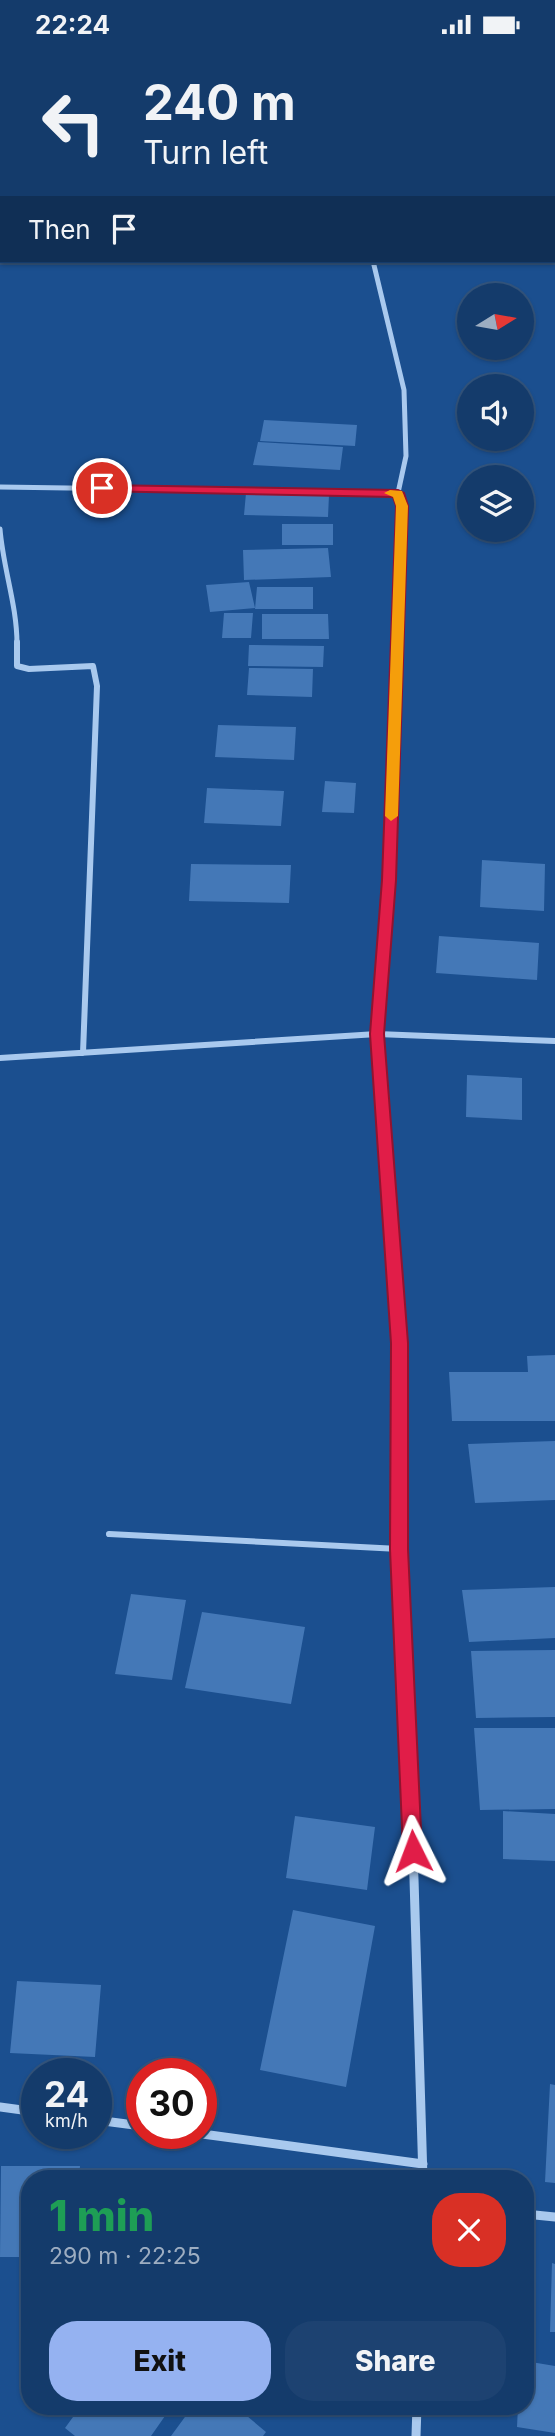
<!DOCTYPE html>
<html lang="en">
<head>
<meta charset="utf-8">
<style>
	:root { --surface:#143b6b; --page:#1d4271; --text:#f1f3f6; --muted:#9dadc1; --line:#33557e; --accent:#95b2f1 }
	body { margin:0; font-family:Inter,sans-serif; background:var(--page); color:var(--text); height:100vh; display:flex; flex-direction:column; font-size:26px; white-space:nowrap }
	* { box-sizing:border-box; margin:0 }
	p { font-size:23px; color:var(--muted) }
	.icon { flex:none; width:38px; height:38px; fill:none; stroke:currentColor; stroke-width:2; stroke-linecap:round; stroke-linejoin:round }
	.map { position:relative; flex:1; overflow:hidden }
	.details { position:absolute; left:21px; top:2121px; width:513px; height:245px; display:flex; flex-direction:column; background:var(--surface); border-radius:28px; box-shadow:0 2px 5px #0004,0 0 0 2px var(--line) }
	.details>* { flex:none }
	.hud { position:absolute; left:0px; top:0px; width:556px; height:214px; box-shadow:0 2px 5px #0004,0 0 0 2px var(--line); background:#143b6b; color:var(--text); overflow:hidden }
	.needle { width:46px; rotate:79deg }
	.controls { position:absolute; left:457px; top:234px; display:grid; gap:14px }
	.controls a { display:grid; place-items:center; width:77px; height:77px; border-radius:50%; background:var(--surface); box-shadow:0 2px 5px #0004,0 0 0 2px var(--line); font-size:35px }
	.speed { position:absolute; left:21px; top:2009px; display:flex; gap:14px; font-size:35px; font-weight:700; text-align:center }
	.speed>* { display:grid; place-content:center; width:91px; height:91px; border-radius:50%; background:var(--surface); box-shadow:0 2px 5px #0004,0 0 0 2px var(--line); line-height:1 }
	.speed small { font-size:18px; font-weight:400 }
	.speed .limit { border:10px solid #d22; background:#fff; color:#111 }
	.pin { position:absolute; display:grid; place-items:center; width:60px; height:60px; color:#fff; margin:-30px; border:4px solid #fff; border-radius:50%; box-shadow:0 2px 7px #0007 }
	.me { position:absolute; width:77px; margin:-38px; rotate:357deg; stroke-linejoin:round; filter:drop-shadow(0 0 5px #0008) }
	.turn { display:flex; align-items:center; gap:24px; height:147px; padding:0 28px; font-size:32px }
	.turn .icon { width:91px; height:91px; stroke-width:2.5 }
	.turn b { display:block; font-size:49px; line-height:60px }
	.then { display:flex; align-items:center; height:66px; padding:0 28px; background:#0003; gap:14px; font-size:26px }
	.round { display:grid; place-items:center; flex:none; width:74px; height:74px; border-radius:28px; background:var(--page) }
	.overview { display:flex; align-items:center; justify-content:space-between; height:119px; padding:0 28px }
	h1 { font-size:42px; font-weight:800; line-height:52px; color:#1e9e55 }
	.primary-button { display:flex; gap:14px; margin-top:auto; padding:14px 28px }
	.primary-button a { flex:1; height:80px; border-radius:28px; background:var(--accent); color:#111; font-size:28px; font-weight:800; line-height:80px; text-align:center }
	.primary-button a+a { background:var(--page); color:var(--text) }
	.status { display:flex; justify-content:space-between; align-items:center; height:49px; padding:0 35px; background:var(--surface); direction:ltr }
	.status svg { height:19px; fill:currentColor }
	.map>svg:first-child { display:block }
	.building { fill:#4478b7 }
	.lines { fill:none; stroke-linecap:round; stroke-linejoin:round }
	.lane { stroke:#a9c9ee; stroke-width:6 }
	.street-far2 { stroke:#a9c9ee; stroke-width:5 }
	.street-far1 { stroke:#a9c9ee; stroke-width:6 }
	.street { stroke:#a9c9ee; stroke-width:9 }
	.route { fill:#e11d48; stroke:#92132f; stroke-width:2 }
	.slow { fill:#f59e0b }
</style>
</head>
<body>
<div class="status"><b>22:24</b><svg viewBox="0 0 49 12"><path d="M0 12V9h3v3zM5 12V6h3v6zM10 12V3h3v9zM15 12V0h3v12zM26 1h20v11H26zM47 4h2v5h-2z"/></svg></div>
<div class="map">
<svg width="555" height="2387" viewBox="0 0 555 2387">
	<rect width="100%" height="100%" fill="#1b4f8f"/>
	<path class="building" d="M264 371 357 376 355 397 260 392Z
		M258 393 343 398 340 421 253 416Z
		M246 444 329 446 328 468 244 466Z
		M282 475H333V496H282Z
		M328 499 331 528 244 531 243 501Z
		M249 533 255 559 210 563 206 536Z
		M257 538H313V560H255Z
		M224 564H253L251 589H222Z
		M262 565H328L329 590H262Z
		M249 596 324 597 323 618 248 617Z
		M249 619 313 620 312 648 247 646Z
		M218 676 296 678 294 711 215 708Z
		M325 732 356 734 354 764 322 763Z
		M207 739 284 742 281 777 204 774Z
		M482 811 545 815 544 862 480 858Z
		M191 815 291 816 289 854 189 852Z
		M439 887 539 894 537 931 436 924Z
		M467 1026 522 1029V1071L466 1068Z
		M555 1306V1372H452L449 1323H528L527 1307Z
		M555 1392V1451L475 1454 468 1395Z
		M555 1538V1589L469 1593 462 1541Z
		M131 1545 186 1551 172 1631 115 1625Z
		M202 1563 305 1578 291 1655 185 1639Z
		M555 1601V1668L476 1669 471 1602Z
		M474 1679H555V1760L480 1761Z
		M503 1762 555 1765V1812L503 1810Z
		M295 1767 375 1778 367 1841 286 1829Z
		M293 1861 375 1877 346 2038 260 2021Z
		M17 1932 101 1936 95 2008 10 2004Z
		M550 2035 555 2036V2134L545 2133Z
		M1 2117H80L79 2130H30V2208H0Z
		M552 2214 555 2215V2283H550Z
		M525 2312 555 2317V2384L517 2378 518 2357H525Z
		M81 2357H172L151 2387H75L65 2379Z
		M193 2357H235L266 2383 263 2387H171Z"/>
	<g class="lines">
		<path class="lane" d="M109 1485 399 1500"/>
		<path class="street-far2" d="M373 212 404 341 406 407 398 444 402 457 397 595
			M0 438 398 444
			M0 480C3 519 17 556 17 595"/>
		<path class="street-far1" d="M17 593V617L29 620 93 617 97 637 83 1004
			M397 593 389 831 377 985 399 1294V1372
			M0 1009 377 985 555 992"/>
		<path class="street" d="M399 1370V1500L414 1830 423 2130
			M0 2058 37 2063
			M96 2071 142 2077
			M195 2084 423 2115
			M525 2165 555 2168
			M416 2387 417 2357"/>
	</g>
	<path class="route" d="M102 436 398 441 404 444 408 457 396 831 384 985 408 1294V1500L422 1802 420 1809 413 1811 406 1809 403 1802 390 1500 391 1294 370 985 382 831 396 457 393 448 97 442V437Z"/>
	<path class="slow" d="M390 441 402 442 408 457 398 767 391 772 385 767 396 457 393 448 384 444Z"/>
</svg>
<div class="controls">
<a><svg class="needle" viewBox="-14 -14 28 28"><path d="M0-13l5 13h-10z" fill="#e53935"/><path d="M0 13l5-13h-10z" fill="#9dadc1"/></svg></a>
<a><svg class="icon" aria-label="sound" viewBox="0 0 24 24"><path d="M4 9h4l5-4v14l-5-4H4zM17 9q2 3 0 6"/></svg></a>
<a><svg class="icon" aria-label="layers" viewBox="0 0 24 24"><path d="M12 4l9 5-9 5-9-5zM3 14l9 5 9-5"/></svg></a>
</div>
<div class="speed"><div>24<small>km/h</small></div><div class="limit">30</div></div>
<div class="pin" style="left:102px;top:439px;background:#d93025"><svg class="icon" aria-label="arrive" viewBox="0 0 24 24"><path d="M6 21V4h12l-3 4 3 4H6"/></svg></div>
<svg class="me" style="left:413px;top:1802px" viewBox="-20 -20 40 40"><path d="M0-17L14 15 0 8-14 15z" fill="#e11d48" stroke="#fff" stroke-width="4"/></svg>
<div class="hud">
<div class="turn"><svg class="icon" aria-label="left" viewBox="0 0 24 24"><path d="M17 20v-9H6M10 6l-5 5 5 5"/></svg><div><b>240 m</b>Turn left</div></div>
<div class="then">Then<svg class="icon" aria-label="arrive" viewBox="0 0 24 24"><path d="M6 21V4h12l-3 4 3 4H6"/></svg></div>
</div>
<section class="details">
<div class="overview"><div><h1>1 min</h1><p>290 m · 22:25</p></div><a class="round" style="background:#d93025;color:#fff"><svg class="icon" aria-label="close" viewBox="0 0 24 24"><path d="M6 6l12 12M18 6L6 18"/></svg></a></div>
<div class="primary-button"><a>Exit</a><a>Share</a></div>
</section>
</div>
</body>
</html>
